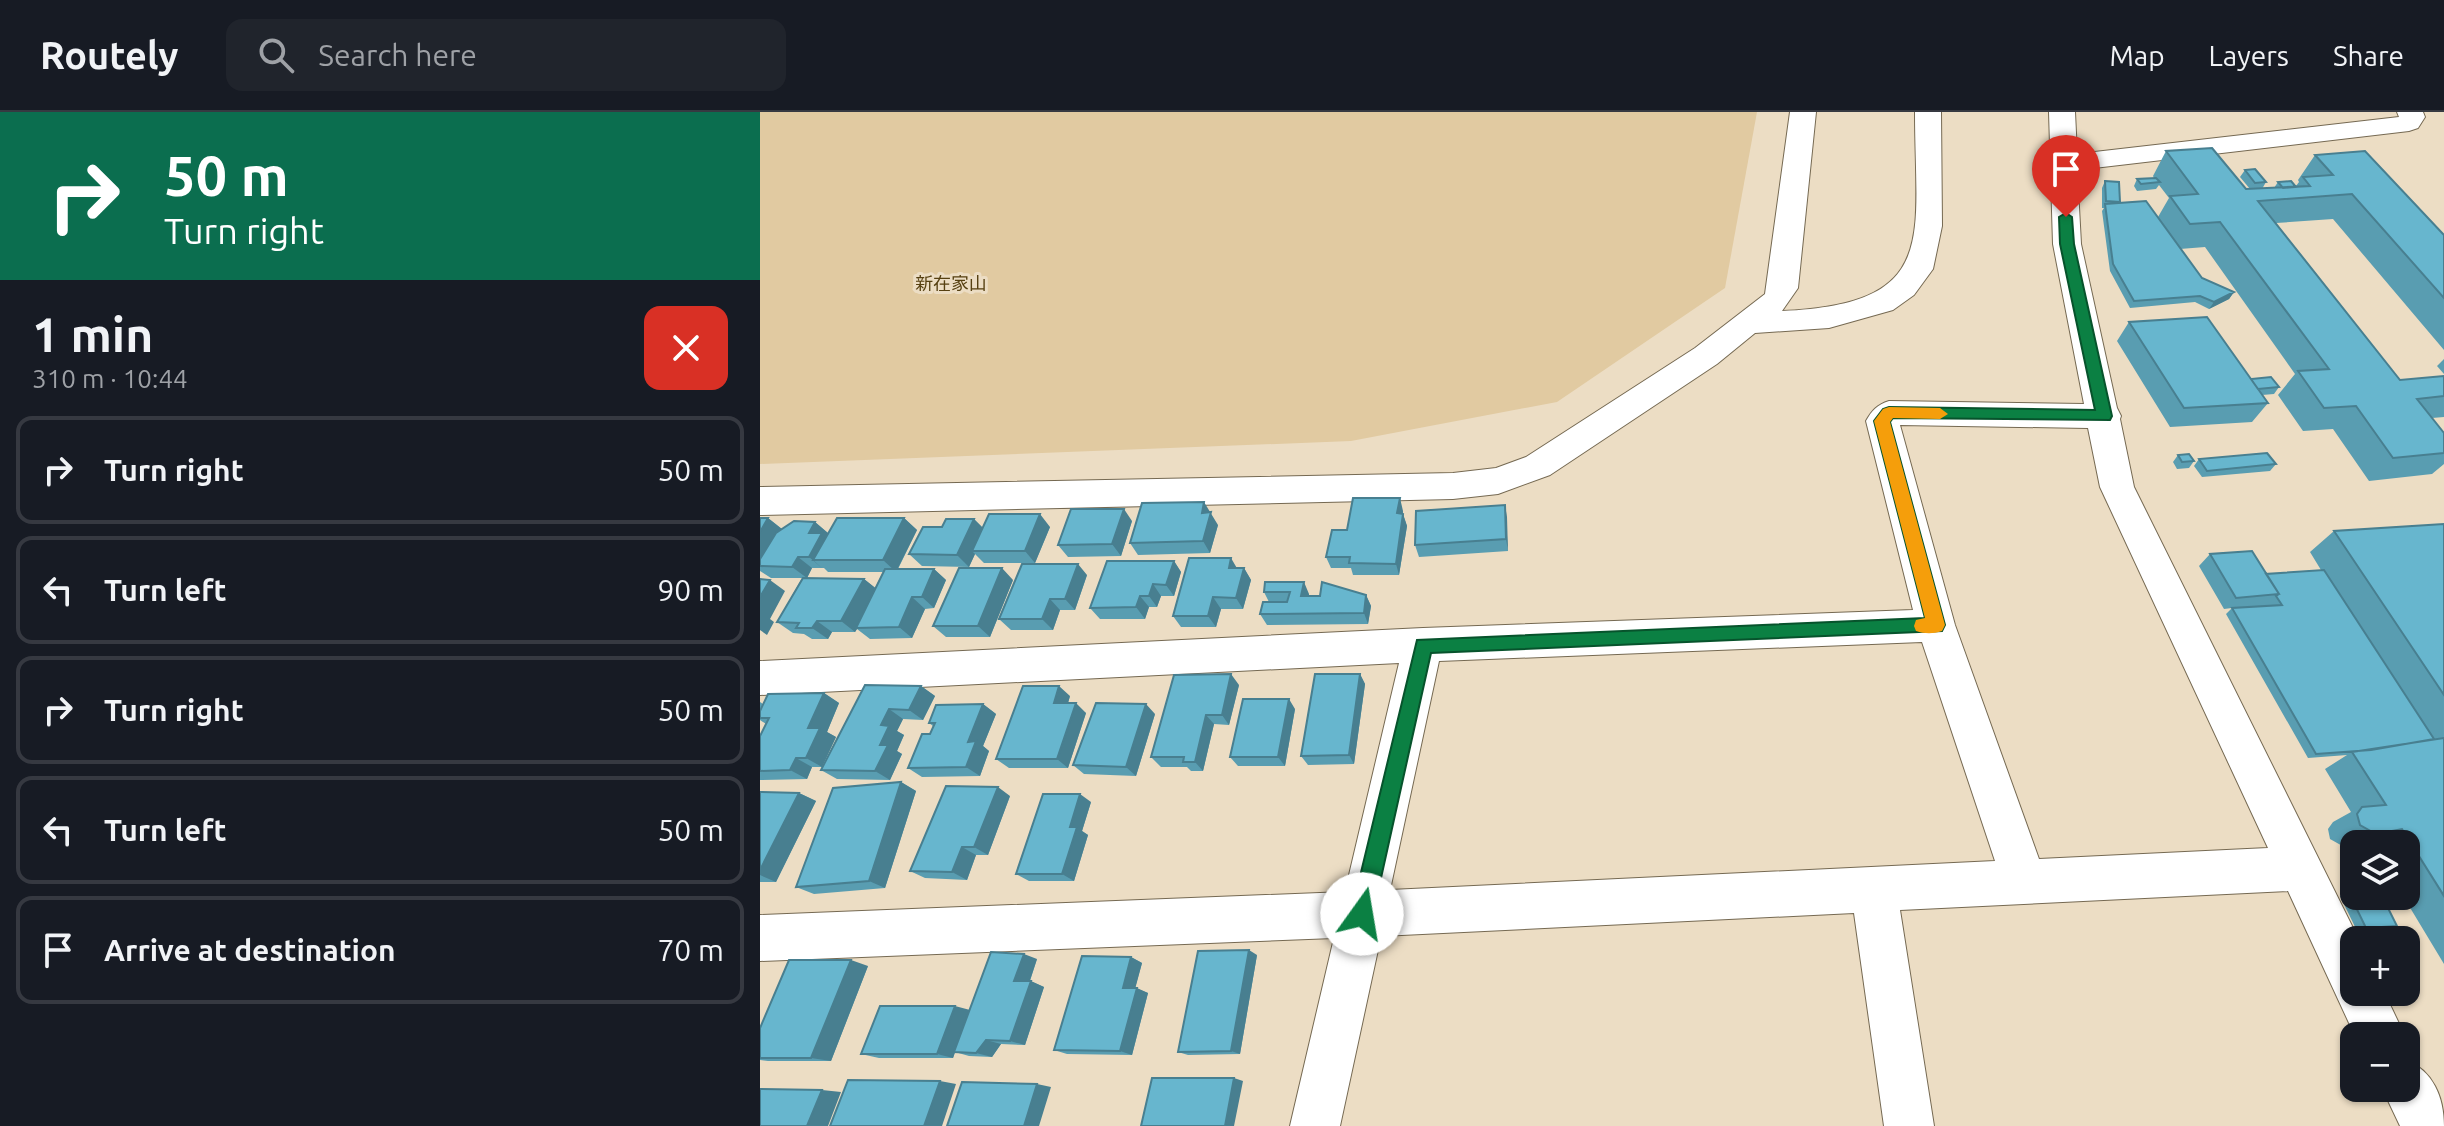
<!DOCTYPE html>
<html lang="en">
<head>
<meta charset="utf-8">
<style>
	:root { --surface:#171b24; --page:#20242c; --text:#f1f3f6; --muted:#9ea1a6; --line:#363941 }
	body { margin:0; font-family:Ubuntu,"Noto Sans JP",sans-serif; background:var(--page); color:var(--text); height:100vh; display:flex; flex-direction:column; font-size:30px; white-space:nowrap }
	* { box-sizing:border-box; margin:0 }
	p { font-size:26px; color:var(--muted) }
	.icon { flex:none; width:44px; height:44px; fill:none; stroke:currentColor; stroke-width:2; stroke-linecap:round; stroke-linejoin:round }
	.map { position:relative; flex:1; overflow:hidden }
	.drawer { display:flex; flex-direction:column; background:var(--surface); width:760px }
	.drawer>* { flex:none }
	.banner { background:#0b6e4f; color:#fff; overflow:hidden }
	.controls { position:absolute; left:1580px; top:718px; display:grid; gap:16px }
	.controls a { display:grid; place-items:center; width:80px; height:80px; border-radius:16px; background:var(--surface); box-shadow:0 2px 6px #0004; font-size:40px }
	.pin { position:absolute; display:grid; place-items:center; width:68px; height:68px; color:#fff; margin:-82px -34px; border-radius:50% 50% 50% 0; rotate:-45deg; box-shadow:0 0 8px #0007 }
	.pin .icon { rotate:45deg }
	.me { position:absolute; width:88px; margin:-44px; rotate:13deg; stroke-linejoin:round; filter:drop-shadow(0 0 6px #0008) }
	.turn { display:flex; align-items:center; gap:28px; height:168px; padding:0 32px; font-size:36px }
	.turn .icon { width:104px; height:104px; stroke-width:2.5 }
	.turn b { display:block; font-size:56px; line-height:68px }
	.round { display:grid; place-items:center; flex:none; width:84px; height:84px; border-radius:16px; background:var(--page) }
	.overview { display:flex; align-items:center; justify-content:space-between; height:136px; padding:0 32px }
	h1 { font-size:48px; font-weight:600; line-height:60px }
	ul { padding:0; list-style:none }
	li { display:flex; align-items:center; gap:24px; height:108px; margin:0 16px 12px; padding:0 16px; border:4px solid var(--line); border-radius:16px }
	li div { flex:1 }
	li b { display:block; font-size:30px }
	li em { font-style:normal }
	header { display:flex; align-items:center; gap:48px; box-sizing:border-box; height:112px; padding:0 40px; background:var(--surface); border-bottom:2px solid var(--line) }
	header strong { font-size:38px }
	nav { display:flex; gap:44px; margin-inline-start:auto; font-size:28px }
	.search { width:560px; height:72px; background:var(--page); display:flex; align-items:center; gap:20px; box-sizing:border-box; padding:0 28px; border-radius:16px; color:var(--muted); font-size:30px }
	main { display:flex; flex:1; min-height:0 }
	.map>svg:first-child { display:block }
	.green { fill:#e1caa1 }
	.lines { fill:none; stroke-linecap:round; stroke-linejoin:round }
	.minor-casing { stroke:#756952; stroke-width:2 }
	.minor { fill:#fff; fill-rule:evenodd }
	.wall { fill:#599db1; fill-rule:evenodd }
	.shaded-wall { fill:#487f90 }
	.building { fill:#67b6ce; stroke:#487f90; stroke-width:2 }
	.route { fill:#0b8043; stroke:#07532c; stroke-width:2 }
	.slow { fill:#f59e0b }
	.labels { text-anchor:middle; stroke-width:6; stroke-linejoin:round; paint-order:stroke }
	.far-park-label { font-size:18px; fill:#564011; stroke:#ecddc4 }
</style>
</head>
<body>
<header>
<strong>Routely</strong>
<div class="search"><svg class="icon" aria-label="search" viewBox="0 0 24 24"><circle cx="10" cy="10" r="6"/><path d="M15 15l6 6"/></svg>Search here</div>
<nav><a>Map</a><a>Layers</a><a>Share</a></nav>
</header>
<main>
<section class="drawer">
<div class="banner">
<div class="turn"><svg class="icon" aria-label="right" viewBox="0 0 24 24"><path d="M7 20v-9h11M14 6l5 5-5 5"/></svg><div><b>50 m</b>Turn right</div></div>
</div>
<div class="overview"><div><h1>1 min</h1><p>310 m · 10:44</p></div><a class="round" style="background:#d93025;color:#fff"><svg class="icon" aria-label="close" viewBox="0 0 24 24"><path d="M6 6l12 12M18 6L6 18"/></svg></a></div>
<ul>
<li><svg class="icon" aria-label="right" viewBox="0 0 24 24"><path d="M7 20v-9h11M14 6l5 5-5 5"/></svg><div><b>Turn right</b></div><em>50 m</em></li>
<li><svg class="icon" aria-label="left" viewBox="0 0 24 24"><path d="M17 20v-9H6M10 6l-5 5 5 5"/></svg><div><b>Turn left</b></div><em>90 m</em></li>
<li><svg class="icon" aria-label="right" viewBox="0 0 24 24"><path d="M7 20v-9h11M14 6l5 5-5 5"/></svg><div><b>Turn right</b></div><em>50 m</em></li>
<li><svg class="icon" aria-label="left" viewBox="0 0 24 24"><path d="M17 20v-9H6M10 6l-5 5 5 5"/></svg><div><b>Turn left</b></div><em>50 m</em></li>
<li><svg class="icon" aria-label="arrive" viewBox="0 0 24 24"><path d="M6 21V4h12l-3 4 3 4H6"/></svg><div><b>Arrive at destination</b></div><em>70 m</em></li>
</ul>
</section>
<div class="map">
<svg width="1684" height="1014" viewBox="0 0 1684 1014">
	<rect width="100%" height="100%" fill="#ecddc4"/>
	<path class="green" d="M0 0H997L965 176 797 290 591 329 0 352Z"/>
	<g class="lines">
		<g class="minor-casing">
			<path id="minor" d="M1030 0H1056L1038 176 1022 199C1180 192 1155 127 1155 0H1181L1182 114 1173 157 1154 183 1133 198 1069 216 995 221 957 252 790 363 738 382 693 387 0 403V375L693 361 736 356 766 345 935 236 1005 182Z
				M1289 0H1315L1317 42 1639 5 1637 0H1663L1665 5 1658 16 1649 19 1317 58 1321 132 1357 296 1361 304 1360 307 1374 375 1599 828H1594V880H1624L1645 924H1595L1528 779 1140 798 1174 1014H1124L1094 801 621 824 580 1014H530L574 826 0 849V803L585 780 639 551 0 583V549L663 516 1153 498 1106 309C1112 298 1117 293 1129 289L1324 292 1293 132ZM1140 313 1328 316 1340 375 1508 736 1279 747 1195 513ZM1162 530 1235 749 630 778 679 549Z
				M1646 948C1673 959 1684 985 1684 1014H1640L1622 976H1646Z"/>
		</g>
		<use href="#minor" class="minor"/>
	</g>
	<path class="wall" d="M1406 39 1486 77H1490L1480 65 1485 58 1506 70 1502 77 1514 76 1518 70 1536 74 1539 70 1538 68 1555 43 1684 123V238L1573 107 1516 111 1640 268 1684 264V305L1672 306 1684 341V352L1672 362 1609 369 1573 317 1543 319 1518 283 1535 262 1445 135 1420 137 1442 166 1474 180 1469 187 1449 197 1435 190 1370 196 1350 159 1342 99 1344 96H1342V76L1345 69 1360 90V91L1398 105 1409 86 1399 73 1396 77 1377 79 1374 74 1377 67 1394 66 1393 64Z
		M1369 210 1491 267 1519 275 1514 282 1502 283 1508 291 1492 310 1410 315 1357 229Z
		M1684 247V262L1677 254Z
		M1418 343 1434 349 1429 356 1417 357 1413 350Z
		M1439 347 1516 352 1510 359 1442 365 1434 354Z
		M745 393 748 439 659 445 655 433Z
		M643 399V402L647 414 639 463H593L591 456H571L566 445 587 418Z
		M0 406H8L22 417 55 410 68 421 144 406 157 418 138 457H174L186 468 174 496 165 497 152 526 110 527 97 517 95 520H72L68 527H52L44 522 33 521 17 510 42 466H11L0 459ZM52 456H64L68 460H123L115 476 104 467 47 466Z
		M214 407 223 416 290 415 275 451H224L215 442 209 455 162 454 149 442 182 415Z
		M372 409 361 444 308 445 298 433Z
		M1684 412V852L1643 784H1646V732H1594V735L1586 736 1570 727 1568 717 1573 710 1591 700 1565 657 1587 643 1548 646 1466 502 1472 496 1464 497 1439 454 1450 442 1506 462 1561 458 1550 440 1574 419Z
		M458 413 450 441 378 443 370 431Z
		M414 449 421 460 414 484H401L397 495H389L385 507H340L330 496Z
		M477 456H484L491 468 483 497H461L456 515H421L413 504Z
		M327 463 315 498H300L293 518H251L239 507Z
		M253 468 230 525H186L173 514Z
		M505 470 549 482V484L606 483 611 494 608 512 507 513 500 502 509 490 504 480Z
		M600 562 605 572 594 652 548 653 541 644Z
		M105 573 161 574 175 584 163 608 143 607 137 619 144 623 137 639 142 642 130 668 77 667 61 658Z
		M479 573 469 613 454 612 443 659H431L427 655H401L391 645Z
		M64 581 79 591 67 620 76 625 62 655H52L47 667 0 668V624L6 612 0 608V590L3 592Z
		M310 584 308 591 326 601 308 656H249L236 647Z
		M223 592 236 602 223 634 229 639 220 664 162 665 148 656 170 622 173 614 169 611Z
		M535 597 525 654H478L470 645Z
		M395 602 376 664 324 662 313 653Z
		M141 670 156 679 125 776 54 782 36 775Z
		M0 680 39 681 56 689 16 770H0Z
		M250 684 228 743H216L207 768 165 766 150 759Z
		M331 690 322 719 328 723 314 769H269L256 762Z
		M1589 781 1637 814 1628 818 1597 819 1580 784Z
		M497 843 480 942 428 943 418 940Z
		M371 845 382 851 375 876 388 881 372 943 307 942 294 938Z
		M277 847 270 869 284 875 265 933 241 932 232 945 209 944 195 940 193 946H119L101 942 209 898Z
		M108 854 71 949H8L0 948V916Z"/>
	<path class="shaded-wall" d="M1474 180 1469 187 1449 197 1454 190Z
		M640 386 643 399 641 414 637 401Z
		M444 390 458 413 450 441 443 429 442 401Z
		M745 393 747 405 748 439 746 427Z
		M364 397 372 409 361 444 352 432Z
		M280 402 290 415 275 451 265 439Z
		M643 402 647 414 639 463 636 452Z
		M8 406 23 418 0 454V420Z
		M144 406 157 418 136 460 123 448Z
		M214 407 226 419 212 439 215 442 209 455 197 443Z
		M55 410 69 422 53 448 63 457 49 445V421Z
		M38 445 52 456 47 466 32 455Z
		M471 446 478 458 469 456Z
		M414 449 421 460 414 484 406 473Z
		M318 452 327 463 315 498 305 487Z
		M242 456 253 468 230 525 218 514Z
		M484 456 491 468 483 497 476 486Z
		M174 457 186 468 174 496 162 485Z
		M104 467 118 478 96 516 97 517 95 520 81 509Z
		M10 468 25 479 10 507 14 510 7 523 0 518V485Z
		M544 470 549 482 547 495 541 484Z
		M393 472 401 484 397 495 389 484Z
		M606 483 611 494 608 512 604 501Z
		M380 484 389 495 385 507 376 495Z
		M152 485 165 497 152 526 139 515Z
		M453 485 461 497 456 515 448 504Z
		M290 487 300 498 293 518 282 507Z
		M57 509 72 520 68 527 52 516Z
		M471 562 479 573 469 613 462 603Z
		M600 562 605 572 594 652 589 643Z
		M161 574 175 584 163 608 149 598Z
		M299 574 310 584 305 601 294 591Z
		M64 581 79 591 67 620 76 625 62 655 46 646 48 616Z
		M529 587 535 597 525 654 518 645Z
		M316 591 326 601 308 656 297 647Z
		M223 592 236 602 223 634 229 639 220 664 206 655 208 630Z
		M386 592 395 602 376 664 366 655Z
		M129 597 143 607 137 619 144 623 137 639 142 642 130 668 115 659 120 633 121 613Z
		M446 603 454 612 443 659 435 650Z
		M36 646 52 655 47 667 30 658Z
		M141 670 156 679 125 776 109 769Z
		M238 675 250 684 228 743 214 735Z
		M39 681 56 689 16 770 0 763V758Z
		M320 682 331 690 322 719 328 723 314 769 302 762 310 715Z
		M202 735 216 743 207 768 192 760Z
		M489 838 497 843 480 942 471 939Z
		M264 842 277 847 268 874 254 869Z
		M371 845 382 851 374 881 363 876Z
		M91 848 108 854 71 949 51 946Z
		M271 869 284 875 265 933 250 929Z
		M377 876 388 881 372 943 360 939Z
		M195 894 210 898 193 946 177 942Z
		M226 928 241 932 232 945 216 941Z
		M474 966 483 969 474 1014H465Z
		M180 969 196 972 182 1014H164Z
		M277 972 291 975 279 1014H264Z
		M62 978 81 980 68 1014H47Z"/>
	<path class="building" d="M1452 36 1486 77 1550 74 1543 65 1573 63 1555 43 1605 39 1684 123V186L1592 82 1498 89 1640 268 1684 264V284L1657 287 1684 321V341L1633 346 1596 294 1564 296 1538 259 1569 257 1460 110 1430 112 1410 84 1438 82 1406 39Z
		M1495 57 1506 70 1495 71 1485 58Z
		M1396 66 1400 70 1381 72 1377 67Z
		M1345 69 1359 70 1360 90 1346 89Z
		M1531 69 1536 75 1523 76 1518 70Z
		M1386 89 1442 166 1474 180 1454 190 1440 184 1374 189 1353 152 1345 92Z
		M1447 205 1508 291 1424 296 1369 210Z
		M1511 265 1519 275 1498 277 1491 267Z
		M1507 341 1516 352 1447 359 1439 347Z
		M1429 342 1434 349 1422 350 1418 343Z
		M593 386H640L637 401 643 402 636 452 589 451 590 445H566L572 418H587Z
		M444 390 442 401 451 400 443 429 370 431 382 391Z
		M745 393 746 427 655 433 656 399Z
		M311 397H364L352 432 298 433Z
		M229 402H280L265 439H212Z
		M0 406H8L0 420Z
		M77 406H144L123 448H53Z
		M186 407H214L197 443 149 442 163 415H182Z
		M34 409 55 410 49 421H62L49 445H38L32 455 0 454V447L16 421Z
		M1684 412V583L1574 419Z
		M1492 439 1519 482 1476 486 1450 442Z
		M429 446H471L469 456H484L476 486 453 485 448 504H413Z
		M347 449H414L406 473 393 472 389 484H380L376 495 330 496Z
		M262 452H318L305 487H290L282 507H239Z
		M199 456H242L218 514H173Z
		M125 457H174L162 485H152L139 515 96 516Z
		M1564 458 1674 627 1611 638 1556 642 1472 496 1522 493 1516 484 1519 482 1506 462Z
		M43 466 104 467 81 509H57L52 516H36L39 511 17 510Z
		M0 467 10 468 0 485Z
		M505 470H544L541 484H560L562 470 606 483 604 501 500 502 503 490H527L530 480H504Z
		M471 562 462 603H446L435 650H423L424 645H391L414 563Z
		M555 562H600L589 643 541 644Z
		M105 573 161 574 149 598 129 597 121 613 129 614 120 633H128L115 659 61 658Z
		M263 574H299L294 591H316L297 647H236Z
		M64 581 48 616H60L46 646H36L30 658 0 659V624L9 606H0V599L8 582Z
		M483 587H529L518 645H470Z
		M336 591 386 592 366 655 313 653Z
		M223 592 208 630 216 629 206 655 148 656 162 622H170L175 611H169L176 593Z
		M1684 626V784L1642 717 1616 722 1600 713 1597 702 1602 695 1626 693 1592 640Z
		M141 670 109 769 36 775 73 676Z
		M186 674 238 675 214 735H202L192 760 150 759Z
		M0 680 39 681 0 758Z
		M283 682H320L310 715H317L302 762H256Z
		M1589 781H1594V784H1622L1637 814 1606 816Z
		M489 838 471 939 418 940 438 839Z
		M231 840 264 842 254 869H271L250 929 226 928 216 941 194 940Z
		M322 844 371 845 363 876H377L360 939 294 938Z
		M29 848H91L51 946H0V916Z
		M120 894H195L177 942H101Z
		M392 966H474L465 1014H381Z
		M88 968 180 969 164 1014H70Z
		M202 970 277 972 264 1014H187Z
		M0 977 62 978 47 1014H0Z"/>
	<path class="route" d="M1306 101 1312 105 1314 132 1352 304 1350 308 1133 306 1130 310 1185 513 1182 519 671 541 613 802 610 810 602 813 594 810 591 802 657 528 1165 506 1114 309 1123 297 1129 295 1335 298 1300 132 1299 105Z"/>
	<path class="slow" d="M1129 295 1180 296 1188 302 1180 307 1133 306 1130 310 1185 513 1182 519C1173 522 1165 522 1156 519L1154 514 1156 508 1165 506 1114 309 1123 297Z"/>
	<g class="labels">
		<g class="far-park-label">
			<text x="191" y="178">新在家山</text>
		</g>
	</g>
</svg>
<div class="controls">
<a><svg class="icon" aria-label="layers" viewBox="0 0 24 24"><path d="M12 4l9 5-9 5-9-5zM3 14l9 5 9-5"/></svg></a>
<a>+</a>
<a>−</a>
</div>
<div class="pin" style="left:1306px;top:105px;background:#d93025"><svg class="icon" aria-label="arrive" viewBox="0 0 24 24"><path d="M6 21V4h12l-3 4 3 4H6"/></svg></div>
<svg class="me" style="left:602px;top:802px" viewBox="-20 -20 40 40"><circle r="19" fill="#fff"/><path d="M0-13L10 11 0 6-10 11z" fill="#0b8043"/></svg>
</div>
</main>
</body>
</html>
